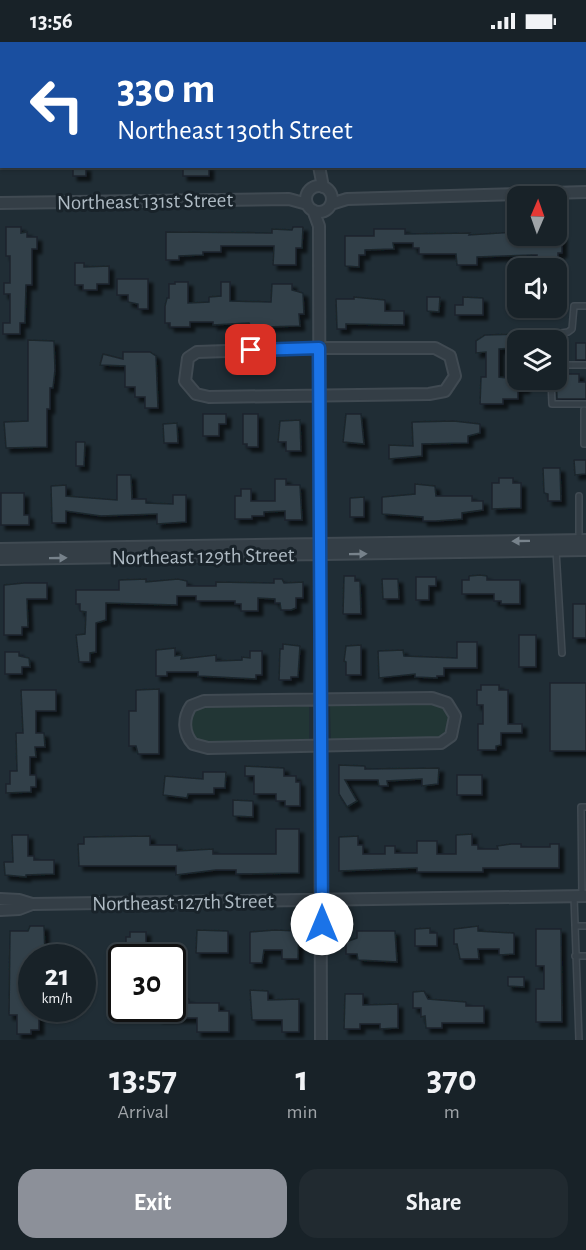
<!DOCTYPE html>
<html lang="en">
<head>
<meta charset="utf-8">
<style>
	:root { --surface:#182228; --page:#212a30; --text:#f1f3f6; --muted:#9fa4a8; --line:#363f45; --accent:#8c9099 }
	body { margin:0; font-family:"Alegreya Sans",sans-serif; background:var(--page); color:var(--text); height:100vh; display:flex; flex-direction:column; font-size:22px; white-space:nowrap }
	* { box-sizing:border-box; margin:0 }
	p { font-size:20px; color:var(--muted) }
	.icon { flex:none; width:33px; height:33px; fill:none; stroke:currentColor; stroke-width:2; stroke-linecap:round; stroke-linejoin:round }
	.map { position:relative; height:998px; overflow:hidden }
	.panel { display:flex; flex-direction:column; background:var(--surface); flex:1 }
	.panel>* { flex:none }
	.hud { position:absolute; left:0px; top:0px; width:586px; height:126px; box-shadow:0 2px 4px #0004,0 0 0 2px var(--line); background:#1a4fa0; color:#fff; overflow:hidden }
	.needle { width:39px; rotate:2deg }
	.fabs { position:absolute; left:507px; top:144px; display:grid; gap:12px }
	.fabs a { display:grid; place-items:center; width:60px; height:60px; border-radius:12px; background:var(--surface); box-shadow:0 2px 4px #0004,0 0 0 2px var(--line); font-size:30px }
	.speed { position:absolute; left:18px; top:902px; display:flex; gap:12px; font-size:30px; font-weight:700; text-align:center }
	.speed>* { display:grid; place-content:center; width:78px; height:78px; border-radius:50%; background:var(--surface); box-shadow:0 2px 4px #0004,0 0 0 2px var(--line); line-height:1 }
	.speed small { font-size:15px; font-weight:400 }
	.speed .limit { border:3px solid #111; border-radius:9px; background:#fff; color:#111 }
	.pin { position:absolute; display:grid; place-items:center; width:51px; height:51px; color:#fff; margin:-26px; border-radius:12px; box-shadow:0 3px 9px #0006 }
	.me { position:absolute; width:66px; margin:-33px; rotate:0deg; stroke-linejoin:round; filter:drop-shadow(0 0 4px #0008) }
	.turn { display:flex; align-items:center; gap:21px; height:126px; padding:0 18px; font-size:27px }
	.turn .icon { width:78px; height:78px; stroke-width:2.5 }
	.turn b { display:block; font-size:42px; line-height:51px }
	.eta { display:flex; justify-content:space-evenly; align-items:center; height:102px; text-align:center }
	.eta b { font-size:36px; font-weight:700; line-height:42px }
	.cta { display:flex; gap:12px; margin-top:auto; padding:12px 18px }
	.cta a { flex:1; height:69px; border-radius:18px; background:var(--accent); color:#fff; font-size:24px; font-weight:700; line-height:69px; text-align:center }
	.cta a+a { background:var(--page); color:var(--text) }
	.status { display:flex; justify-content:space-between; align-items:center; height:42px; padding:0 30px; background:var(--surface); direction:ltr }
	.status svg { height:16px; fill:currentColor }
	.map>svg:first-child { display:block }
	.green { fill:#223635 }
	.building { fill:#303f49; stroke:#1b252c; stroke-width:1.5; filter:url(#shadow) }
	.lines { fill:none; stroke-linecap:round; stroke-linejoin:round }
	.lane-casing { stroke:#404a52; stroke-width:8 }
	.street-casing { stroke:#404a52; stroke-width:14 }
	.lane { stroke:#343e46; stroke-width:5 }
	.street { stroke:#343e46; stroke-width:10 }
	.oneway { fill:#77828b }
	.route-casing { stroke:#114b97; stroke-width:15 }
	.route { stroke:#1a73e8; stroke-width:10 }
	.labels { text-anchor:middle; stroke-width:6; stroke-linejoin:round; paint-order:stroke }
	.street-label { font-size:21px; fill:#aebac3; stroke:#19232a }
</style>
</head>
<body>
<div class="status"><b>13:56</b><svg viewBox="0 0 49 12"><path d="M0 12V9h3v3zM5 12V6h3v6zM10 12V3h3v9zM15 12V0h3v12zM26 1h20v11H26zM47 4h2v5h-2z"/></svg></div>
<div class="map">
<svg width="586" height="998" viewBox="0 0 586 998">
	<defs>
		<filter id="shadow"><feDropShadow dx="4.5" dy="4.5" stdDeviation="1.5" flood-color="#0009"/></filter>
	</defs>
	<rect width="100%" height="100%" fill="#202d35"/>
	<path class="green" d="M431 659C448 667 450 671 447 690L438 698H331L330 664 334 662Z
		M306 662 309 663V700L204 702 194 699C189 684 186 675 199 663Z"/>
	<path class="building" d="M183 124H209V134H183Z
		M73 125H86V134H73Z
		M6 185H21V191L27 190V195H37V207H32V243H26L25 281H20V292H3V281H10V252H4V241H10V214H6Z
		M293 185H303L302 206H296V223H273L274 204H221V210H203V213L179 214V218H166V190L272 191V187L292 188Z
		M374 187H405V192L470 191 469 193 518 190V194H562V211H558V226H537V213H532L477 215V223H457L456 212H419V206H413V201H393L394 207 365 208V213H359V225L345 224V194H374Z
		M75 221H84V225L109 224V242H97V248H83V243H75Z
		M117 237H148V267H138V262L128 260V253H117Z
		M175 240H188V261L209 260V255L221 254V240H230V259L271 260 272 242H292V248L303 251 304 272H299L300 284 267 285 268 288H252L249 281 213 283V280H190V285H170V281H165V264L167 256H169V242H175Z
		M354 255 385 258V269H404V283L346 282V287H337L336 257H354Z
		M427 255H440L439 270 427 269Z
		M463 255 483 256V273H455V263H463Z
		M518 292V306L499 307V335L525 338V347H518V357H503V362H480L481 335H486V310L476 311V299L485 293Z
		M28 298 54 299 55 328 53 346H50V367H47V405L6 406 4 380 28 379Z
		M576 301H586V318H576Z
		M123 310H150L156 314 158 366H145V355H135V345H125V324L100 323 103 312 123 317Z
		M556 332H579V340H586V357H557Z
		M203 372H226V382H219V394H203Z
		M243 372H258V405H247V402H243Z
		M346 372H361L364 402 343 400Z
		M300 378 301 409H286V400H278L280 379Z
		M454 379 480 382V391L468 394V401L422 402V414L389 417V403L413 404 412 380Z
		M177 381 178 401H164L163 382Z
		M76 400H85L84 424H76Z
		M574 418H586V432L575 433Z
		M543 426H560L561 459H548V452L544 451Z
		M117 433H131L132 457H146V461L173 462V453H186V480L157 482V472L101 474 66 469V481H52L51 444 66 443V454L117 458Z
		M499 436H513V441H521V466L492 467V441H499Z
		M275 437H286V443H300L302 478H285V469L264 470V474H252V477H235V454H241V447H251V459H275Z
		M415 442 435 444 436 454H472V459H483V468L462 471V477L436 479H423V475L382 472V455L415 452Z
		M1 451H24V473H29V483H1Z
		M364 455V475H350V456Z
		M480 533 487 534V538H520V562H501V559H494V552H462V538H469V534Z
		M344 534H355V539H360L361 572H343Z
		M416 535H436V544H429V558H416Z
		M146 537V540L178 537 187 539V544H216V540L274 541V537H282L284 541 303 540V556H296V566L291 568H281L280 561H275V557L258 556V569H241V562H235V559H196V554H177V563L106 561V578L96 581V610L90 611V620H79L76 593 85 592 86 570 80 569V562H76V548H119V538Z
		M382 537H398L399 557H383Z
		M24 541H47V557H27L28 585H22V593H4V543Z
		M573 562H586V596H573Z
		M519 593H536V625H519Z
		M457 600H477V626H444V634H437V636L415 635V632L379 636 378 609 403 608 404 614 457 616Z
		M283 602 300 604 298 635H291V638H279L280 607H283Z
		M361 603V633H346V620L344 619 346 604Z
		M175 606V614L182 613 181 617 216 613V619L242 618V615L250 616V609H262V633H256V637L198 634V630H167V634H156V608Z
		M5 610H19V614L29 616 30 625H22V632H5Z
		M550 641H586V709H550Z
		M481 643H499V648H508V682H522V691H501V703L496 704V708H478V682H483V663H477V648H481Z
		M159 647V712H138L136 704H129V669H136V648Z
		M21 648H56V669H36V691H44L45 705H35L36 715H30V733H36V745H31V750L6 751V742H10V729H17L16 691H23Z
		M339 723 365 724V727L439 726 438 742 422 744V737L387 739 388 744H379L378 738H345L357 759 347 765 339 752Z
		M245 724 284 726V734H296V740H300V764H285V759H276V752H254V734H245Z
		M203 730H226L225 746H214V752H188L187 756 163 753 165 734 203 737Z
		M457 733H482V753H457Z
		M233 758 253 759V775L233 774Z
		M276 787H299V831L236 832V828H216L176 833V824H79L78 802H84V795L150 794V803H177V809L213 807V812H276Z
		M472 792V803H478V807H498L497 804 511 802H521V805H550V802H559V826H483V830H417V826L339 829V795L358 794V803H363V812H385V804H395V811H417V799H437V812H456V793Z
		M12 793H28V814H34V818H54V832L26 833V835L5 833 4 820H13Z
		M30 884H44L45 913H32V966H39V988H31V992H17V973H9L10 889H28Z
		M478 884V889L514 891V912L499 913V907H478L479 917H460L457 902H454V887Z
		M430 886V891H437V904H415V887Z
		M536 887H561L562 980H536V947H544V924H536Z
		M197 888 228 889V911H196Z
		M275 888 299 889 298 917H282V908H264L262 921H250V890Z
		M357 889H395L397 920 358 918 357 912H346V900L357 896Z
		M130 890H146V911H139V915H129V912H126V895H130Z
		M508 935H524V945L508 944Z
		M250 948 268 949V958L299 957V990H282V978H252Z
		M424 949 428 957 466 960V964H484V981H442V986H426L425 974 421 975V966H413V950Z
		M345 952H363V963L398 962V986L380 987V982H360V987H344Z
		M172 956 189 957V961H219V969H229V990H197V976H158V966H172Z"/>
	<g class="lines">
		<g class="lane-casing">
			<path id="lane" d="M586 264H574L572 287 568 290 561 291V323H586
				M551 338 552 362H586
				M584 368V402H586
				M579 454V498
				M556 508 562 611
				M574 854 579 998
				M582 854 581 765H586
				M575 884H586
				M575 914H586"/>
		</g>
		<g class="street-casing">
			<path id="street" d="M320 0V2
				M585 32H586
				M0 42H2
				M319 124 323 145
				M306 157a13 13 0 1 1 26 0a13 13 0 1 1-26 0Z
				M0 161 289 157 307 162
				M331 162 347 157 586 150
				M313 168 319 184 321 998
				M319 306H435L450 314 455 334 445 349 429 352 209 355 196 352 185 339 188 316 197 310Z
				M0 507 586 498
				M0 517 586 508
				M432 656 447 661 455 674 451 694 441 701 208 706 193 702C183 691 183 676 191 664L204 659Z
				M0 857 19 858 32 862 586 854
				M0 868 19 867 32 862"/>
		</g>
		<use href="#lane" class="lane"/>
		<use href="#street" class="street"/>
	</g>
	<defs><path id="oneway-solid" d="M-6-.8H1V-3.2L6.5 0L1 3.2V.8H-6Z" transform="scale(1.5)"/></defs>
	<g class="oneway">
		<use href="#oneway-solid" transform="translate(521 499) rotate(179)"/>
		<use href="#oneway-solid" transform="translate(358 512) rotate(-1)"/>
		<use href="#oneway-solid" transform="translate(58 516) rotate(-1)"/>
	</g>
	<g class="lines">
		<g class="route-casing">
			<path id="route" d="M251 308 319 306 322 882"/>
		</g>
		<use href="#route" class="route"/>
	</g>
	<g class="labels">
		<g class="street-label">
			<text transform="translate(145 159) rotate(-1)" y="7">Northeast 131st Street</text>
			<text transform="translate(203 514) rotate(-1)" y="7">Northeast 129th Street</text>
			<text transform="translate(183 860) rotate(-1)" y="7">Northeast 127th Street</text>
		</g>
	</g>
</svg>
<div class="fabs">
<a><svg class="needle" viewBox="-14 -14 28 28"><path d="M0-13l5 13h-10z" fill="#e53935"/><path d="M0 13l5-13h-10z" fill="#9fa4a8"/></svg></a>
<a><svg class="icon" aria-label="sound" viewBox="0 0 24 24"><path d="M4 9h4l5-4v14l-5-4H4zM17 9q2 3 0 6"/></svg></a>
<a><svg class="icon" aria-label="layers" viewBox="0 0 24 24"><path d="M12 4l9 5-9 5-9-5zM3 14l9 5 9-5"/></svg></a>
</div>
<div class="speed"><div>21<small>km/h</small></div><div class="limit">30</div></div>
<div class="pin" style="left:251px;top:308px;background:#d93025"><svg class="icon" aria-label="arrive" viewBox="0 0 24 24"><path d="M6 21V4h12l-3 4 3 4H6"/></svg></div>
<svg class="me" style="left:322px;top:882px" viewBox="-20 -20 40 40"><circle r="19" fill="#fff"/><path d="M0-13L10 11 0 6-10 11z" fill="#1a73e8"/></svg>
<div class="hud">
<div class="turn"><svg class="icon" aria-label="left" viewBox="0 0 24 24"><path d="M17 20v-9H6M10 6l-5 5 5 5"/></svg><div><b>330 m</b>Northeast 130th Street</div></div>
</div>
</div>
<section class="panel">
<div class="eta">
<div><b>13:57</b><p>Arrival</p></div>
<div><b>1</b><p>min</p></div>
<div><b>370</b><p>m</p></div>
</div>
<div class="cta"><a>Exit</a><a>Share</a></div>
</section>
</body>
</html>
